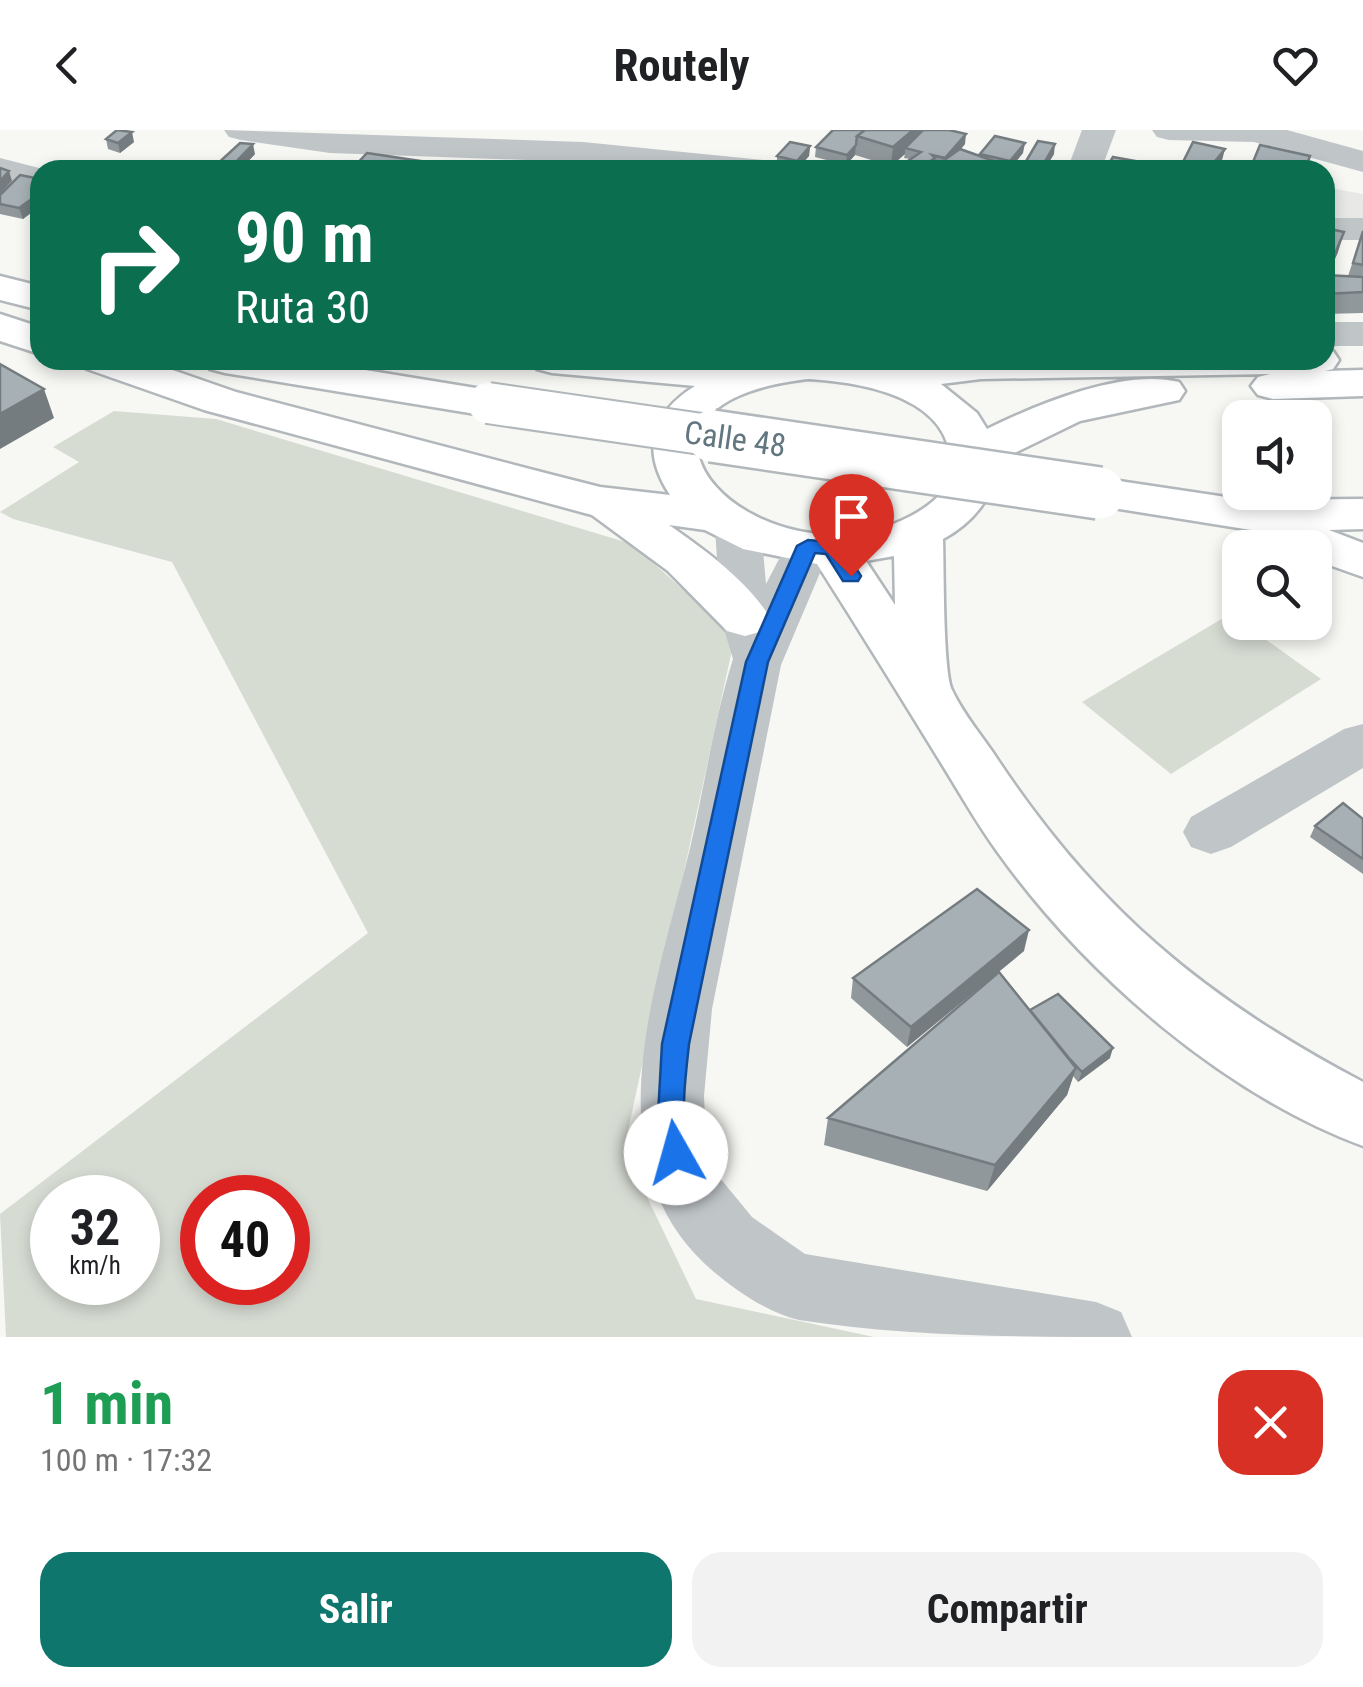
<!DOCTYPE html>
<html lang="es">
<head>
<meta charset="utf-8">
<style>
	:root { --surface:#fff; --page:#f2f2f2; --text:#202124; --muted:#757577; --accent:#0f766e }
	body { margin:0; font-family:"Roboto Condensed",sans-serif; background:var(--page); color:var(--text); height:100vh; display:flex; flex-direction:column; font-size:38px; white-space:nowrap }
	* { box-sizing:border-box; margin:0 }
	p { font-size:32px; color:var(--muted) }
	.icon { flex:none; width:55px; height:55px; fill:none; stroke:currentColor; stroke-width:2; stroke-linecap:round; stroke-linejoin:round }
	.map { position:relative; height:1207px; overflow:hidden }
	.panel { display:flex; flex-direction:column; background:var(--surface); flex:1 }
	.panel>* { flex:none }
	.hud { position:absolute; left:30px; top:30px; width:1305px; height:210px; border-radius:30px; box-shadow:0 5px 15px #0003; background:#0b6e4f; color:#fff; overflow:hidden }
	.buttons { position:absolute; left:1222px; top:270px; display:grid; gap:20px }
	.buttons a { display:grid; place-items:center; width:110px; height:110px; border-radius:20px; background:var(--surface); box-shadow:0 5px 15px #0003; font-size:50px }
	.speed { position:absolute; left:30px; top:1045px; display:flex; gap:20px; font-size:50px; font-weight:700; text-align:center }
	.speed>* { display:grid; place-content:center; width:130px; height:130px; border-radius:50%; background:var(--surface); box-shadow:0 5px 15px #0003; line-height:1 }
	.speed small { font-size:25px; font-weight:400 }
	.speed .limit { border:15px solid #d22; background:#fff; color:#111 }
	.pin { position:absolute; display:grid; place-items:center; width:85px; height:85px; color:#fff; margin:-102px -42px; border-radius:50% 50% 50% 0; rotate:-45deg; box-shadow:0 0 10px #0007 }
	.pin .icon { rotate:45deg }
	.me { position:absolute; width:110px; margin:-55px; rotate:353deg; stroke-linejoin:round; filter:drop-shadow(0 0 8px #0008) }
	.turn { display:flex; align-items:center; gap:35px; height:210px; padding:0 40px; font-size:45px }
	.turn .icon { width:130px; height:130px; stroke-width:2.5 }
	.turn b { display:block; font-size:70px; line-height:85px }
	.round { display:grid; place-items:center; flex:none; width:105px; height:105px; border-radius:30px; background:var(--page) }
	.summary { display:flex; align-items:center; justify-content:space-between; height:170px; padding:0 40px }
	h1 { font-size:60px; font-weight:700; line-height:75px; color:#1e9e55 }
	.action { display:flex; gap:20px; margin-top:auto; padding:20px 40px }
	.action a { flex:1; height:115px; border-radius:30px; background:var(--accent); color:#fff; font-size:40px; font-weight:700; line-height:115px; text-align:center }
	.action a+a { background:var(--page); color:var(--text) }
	header { display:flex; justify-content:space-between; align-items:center; height:130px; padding:0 40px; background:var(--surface); font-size:45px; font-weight:700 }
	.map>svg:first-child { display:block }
	.built { fill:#e8e8e7 }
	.green { fill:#d7dcd3; fill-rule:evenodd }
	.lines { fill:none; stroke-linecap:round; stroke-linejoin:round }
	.major-casing { stroke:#b1b7ba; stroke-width:5 }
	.minor { fill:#c0c5c8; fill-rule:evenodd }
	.major { fill:#fff; fill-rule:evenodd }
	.major-bridge-far1-casing { stroke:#b1b7ba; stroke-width:44; stroke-linecap:butt }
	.major-bridge-casing { stroke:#b1b7ba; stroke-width:56; stroke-linecap:butt }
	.major-bridge-far1 { stroke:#fff; stroke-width:40 }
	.major-bridge { stroke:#fff; stroke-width:51 }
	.wall { fill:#90989c }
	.shaded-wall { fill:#757c7f }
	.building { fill:#a7b1b5; stroke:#757c7f; stroke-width:2.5 }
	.route { fill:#1a73e8; stroke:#114b97; stroke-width:2.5 }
	.labels { text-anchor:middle; stroke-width:10; stroke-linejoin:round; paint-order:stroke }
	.street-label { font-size:32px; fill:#62767f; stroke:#fff }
</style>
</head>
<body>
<header><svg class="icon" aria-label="back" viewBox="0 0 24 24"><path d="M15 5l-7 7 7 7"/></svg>Routely<svg class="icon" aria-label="heart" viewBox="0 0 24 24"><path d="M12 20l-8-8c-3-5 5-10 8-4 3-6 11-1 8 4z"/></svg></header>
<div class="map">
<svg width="1363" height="1207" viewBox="0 0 1363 1207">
	<rect width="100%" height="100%" fill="#f7f7f4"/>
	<path class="built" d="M1325 57 1363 64V91L1325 89Z"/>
	<path class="green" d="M114 281 216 289 632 414 735 506 624 1019 696 1169 874 1207H6L0 1084 368 803 172 432 13 389 0 382 79 332 53 317ZM52 1068H138V1152H52ZM202 1068H288V1152H202Z
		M1230 484 1321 549 1171 644 1082 572Z"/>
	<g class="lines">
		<g class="major-casing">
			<path id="major" d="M0 146 40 156V180L0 170Z
				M0 184 40 197V224L0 211Z
				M1325 219 1333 221 1339 230 1333 239 1325 241 1363 240V266L1273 269 1258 265 1251 256 1258 247 1270 244 981 249 941 254 977 283 987 299C1036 275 1123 238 1179 252L1185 261 1179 270 1080 291 996 332C997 366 971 394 943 409 944 437 943 542 952 560 963 584 983 607 998 630 1097 779 1205 869 1363 952V1016C1223 964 1085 844 999 724 977 694 958 660 938 628 898 563 858 498 817 434L743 419 705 400 669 395C705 420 748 451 771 489L763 501 745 506 727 501 668 441 592 385 204 280 87 239 81 230H144L236 262 549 344 600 357 670 365C641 321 650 284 695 256L552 243 537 239 531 230H699L746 235 766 230H867L890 236 930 230H1325ZM808 249C863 252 957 268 950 341 948 363 929 376 911 386 764 464 573 276 808 249ZM894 426 895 475 866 431Z
				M204 230H304L488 260 504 264 510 273 504 282 488 286 225 243 210 239Z
				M1099 348 1246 370 1363 369V399L1329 400 1363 413V447L1315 430V418C1293 418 1267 418 1251 400L1082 373 1075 363 1082 353Z"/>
		</g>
		<path class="minor" d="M224 0 583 12 763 30 775 33 780 40H659L583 32 330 23 241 10 229 7Z
			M1082 0H1116L1101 40H1067Z
			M1152 0H1287L1363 21V42L1254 12 1169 10 1157 7Z
			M0 28 47 40H40V60L0 49Z
			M1325 88H1363V110H1325Z
			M1325 192H1363V216H1325Z
			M738 383 754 388 761 398 766 454 791 406 808 402 825 406 831 417 781 535 712 879 704 966 706 1006 715 1042 752 1087 805 1124 1096 1172 1121 1182 1132 1207C1022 1207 907 1207 799 1190 769 1183 738 1162 714 1142 585 1033 659 850 691 714 705 653 714 590 733 529L721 489 715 398 722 388Z
			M1363 594V638L1231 717 1211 724 1191 717 1183 702 1191 687 1344 599Z"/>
		<use href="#major" class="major"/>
		<g class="major-bridge-far1-casing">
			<path id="major-bridge-far1" d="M488 273 729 308"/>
		</g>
		<g class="major-bridge-casing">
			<path id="major-bridge" d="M712 306 1099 363"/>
		</g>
		<use href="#major-bridge-far1" class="major-bridge-far1"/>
		<use href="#major-bridge" class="major-bridge"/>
	</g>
	<path class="wall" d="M833 0 965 14 961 19 979 26 980 24 1023 23 1012 37 1022 40V38L1054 24 1044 40H993L996 38 990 37V40H899V37L910 29 904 28 905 24 891 36 855 25 846 35 815 27 816 17Z
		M106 9 134 12 120 23 108 19Z
		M1193 12 1220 38 1219 40H1105L1181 39 1183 32Z
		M810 16 809 26 797 40 777 36V26Z
		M255 24 240 40H217L216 35Z
		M1253 32 1306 40H1251Z
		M40 49V76L23 89 0 84V65Z
		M40 77V91H38L34 81Z
		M1325 98 1338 122 1328 145 1348 146 1363 101V183L1325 184Z
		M1363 689V744L1310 707 1315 696Z
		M1024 821 907 917 851 868 853 848Z
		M1030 880 1110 928 1078 952 1073 946 1067 965 987 1061 824 1015 828 988Z"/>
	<path class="shaded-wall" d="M913 0H928L905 18V24L891 36 893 17Z
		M132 2 134 12 120 23 118 13Z
		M966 4 965 14 943 38 945 28Z
		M1025 13 1023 23 1008 40 1010 31Z
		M253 14 255 24 240 40H232L231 37Z
		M1055 14 1054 24 1044 40H1040Z
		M856 15 855 25 846 35 847 25Z
		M810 16 809 26 796 40 797 31Z
		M1225 19 1220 38 1219 40H1210L1211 36Z
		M935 28 934 38 931 40H917Z
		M991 30 990 40H977Z
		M420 31 421 40H412Z
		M9 41 12 51 0 64V51Z
		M40 63V76L23 89 19 78Z
		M1344 102 1338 122 1325 150 1332 131Z
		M44 259 54 288 0 319V284Z
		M1029 800 1024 821 907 917 911 897Z
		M1113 918 1110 928 1078 952 1082 942Z
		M1076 938 1067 965 987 1061 995 1035Z"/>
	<path class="building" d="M117 0 132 2 118 13 106 9Z
		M833 0H865L857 6 856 15 847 25 816 17Z
		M865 0H913L893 17 857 6Z
		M923 0H949L966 4 945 28 932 25 935 28 917 40H908L899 37 921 22 905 18Z
		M995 6 1025 13 1010 31 980 24Z
		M1038 11 1055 14 1040 40 1022 38Z
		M790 12 810 16 797 31 777 26Z
		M1193 12 1225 19 1211 36 1183 32Z
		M240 13 253 14 231 37 216 35Z
		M1260 15 1310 26 1305 40H1293L1253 32Z
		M960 19 991 30 977 40H930Z
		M367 23 420 31 412 40H351Z
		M1113 27 1185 40H1105Z
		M1001 33 1023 40H993Z
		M0 38 9 41 0 51Z
		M20 45 40 49V63L19 78 0 74V65Z
		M1325 98 1344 102 1332 131H1325Z
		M1363 101V135L1353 133Z
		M1325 145 1363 147V162L1325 164Z
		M0 234 44 259 0 284Z
		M1343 673 1363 689V729L1315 696Z
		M977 759 1029 800 911 897 853 848Z
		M999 842 1076 938 995 1035 828 988Z
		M1058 864 1113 918 1082 942 1069 928 1030 880Z"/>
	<path class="route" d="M808 410 840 413 861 446 858 451H843L826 424 815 423 768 532 689 914C686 943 682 971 685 1000 687 1013 692 1020 687 1032L676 1036 666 1032 657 1003 662 914 746 532 797 416Z"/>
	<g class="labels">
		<g class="street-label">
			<text transform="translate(735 309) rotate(8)" y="11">Calle 48</text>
		</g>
	</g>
</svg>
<div class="buttons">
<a><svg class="icon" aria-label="sound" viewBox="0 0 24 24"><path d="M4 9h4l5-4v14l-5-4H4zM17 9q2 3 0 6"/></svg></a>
<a><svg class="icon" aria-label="search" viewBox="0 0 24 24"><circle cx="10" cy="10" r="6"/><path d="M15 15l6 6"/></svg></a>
</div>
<div class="speed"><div>32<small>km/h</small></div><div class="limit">40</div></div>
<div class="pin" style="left:851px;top:446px;background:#d93025"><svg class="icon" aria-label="arrive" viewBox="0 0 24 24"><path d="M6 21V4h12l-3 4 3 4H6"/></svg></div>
<svg class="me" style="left:676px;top:1023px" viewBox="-20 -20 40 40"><circle r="19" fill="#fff"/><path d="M0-13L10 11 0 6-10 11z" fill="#1a73e8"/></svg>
<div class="hud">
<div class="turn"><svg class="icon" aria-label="right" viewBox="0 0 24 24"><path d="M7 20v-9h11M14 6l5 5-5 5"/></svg><div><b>90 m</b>Ruta 30</div></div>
</div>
</div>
<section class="panel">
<div class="summary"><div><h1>1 min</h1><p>100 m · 17:32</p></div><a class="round" style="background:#d93025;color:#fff"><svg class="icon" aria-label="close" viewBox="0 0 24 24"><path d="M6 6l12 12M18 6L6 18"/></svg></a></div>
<div class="action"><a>Salir</a><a>Compartir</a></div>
</section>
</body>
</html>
